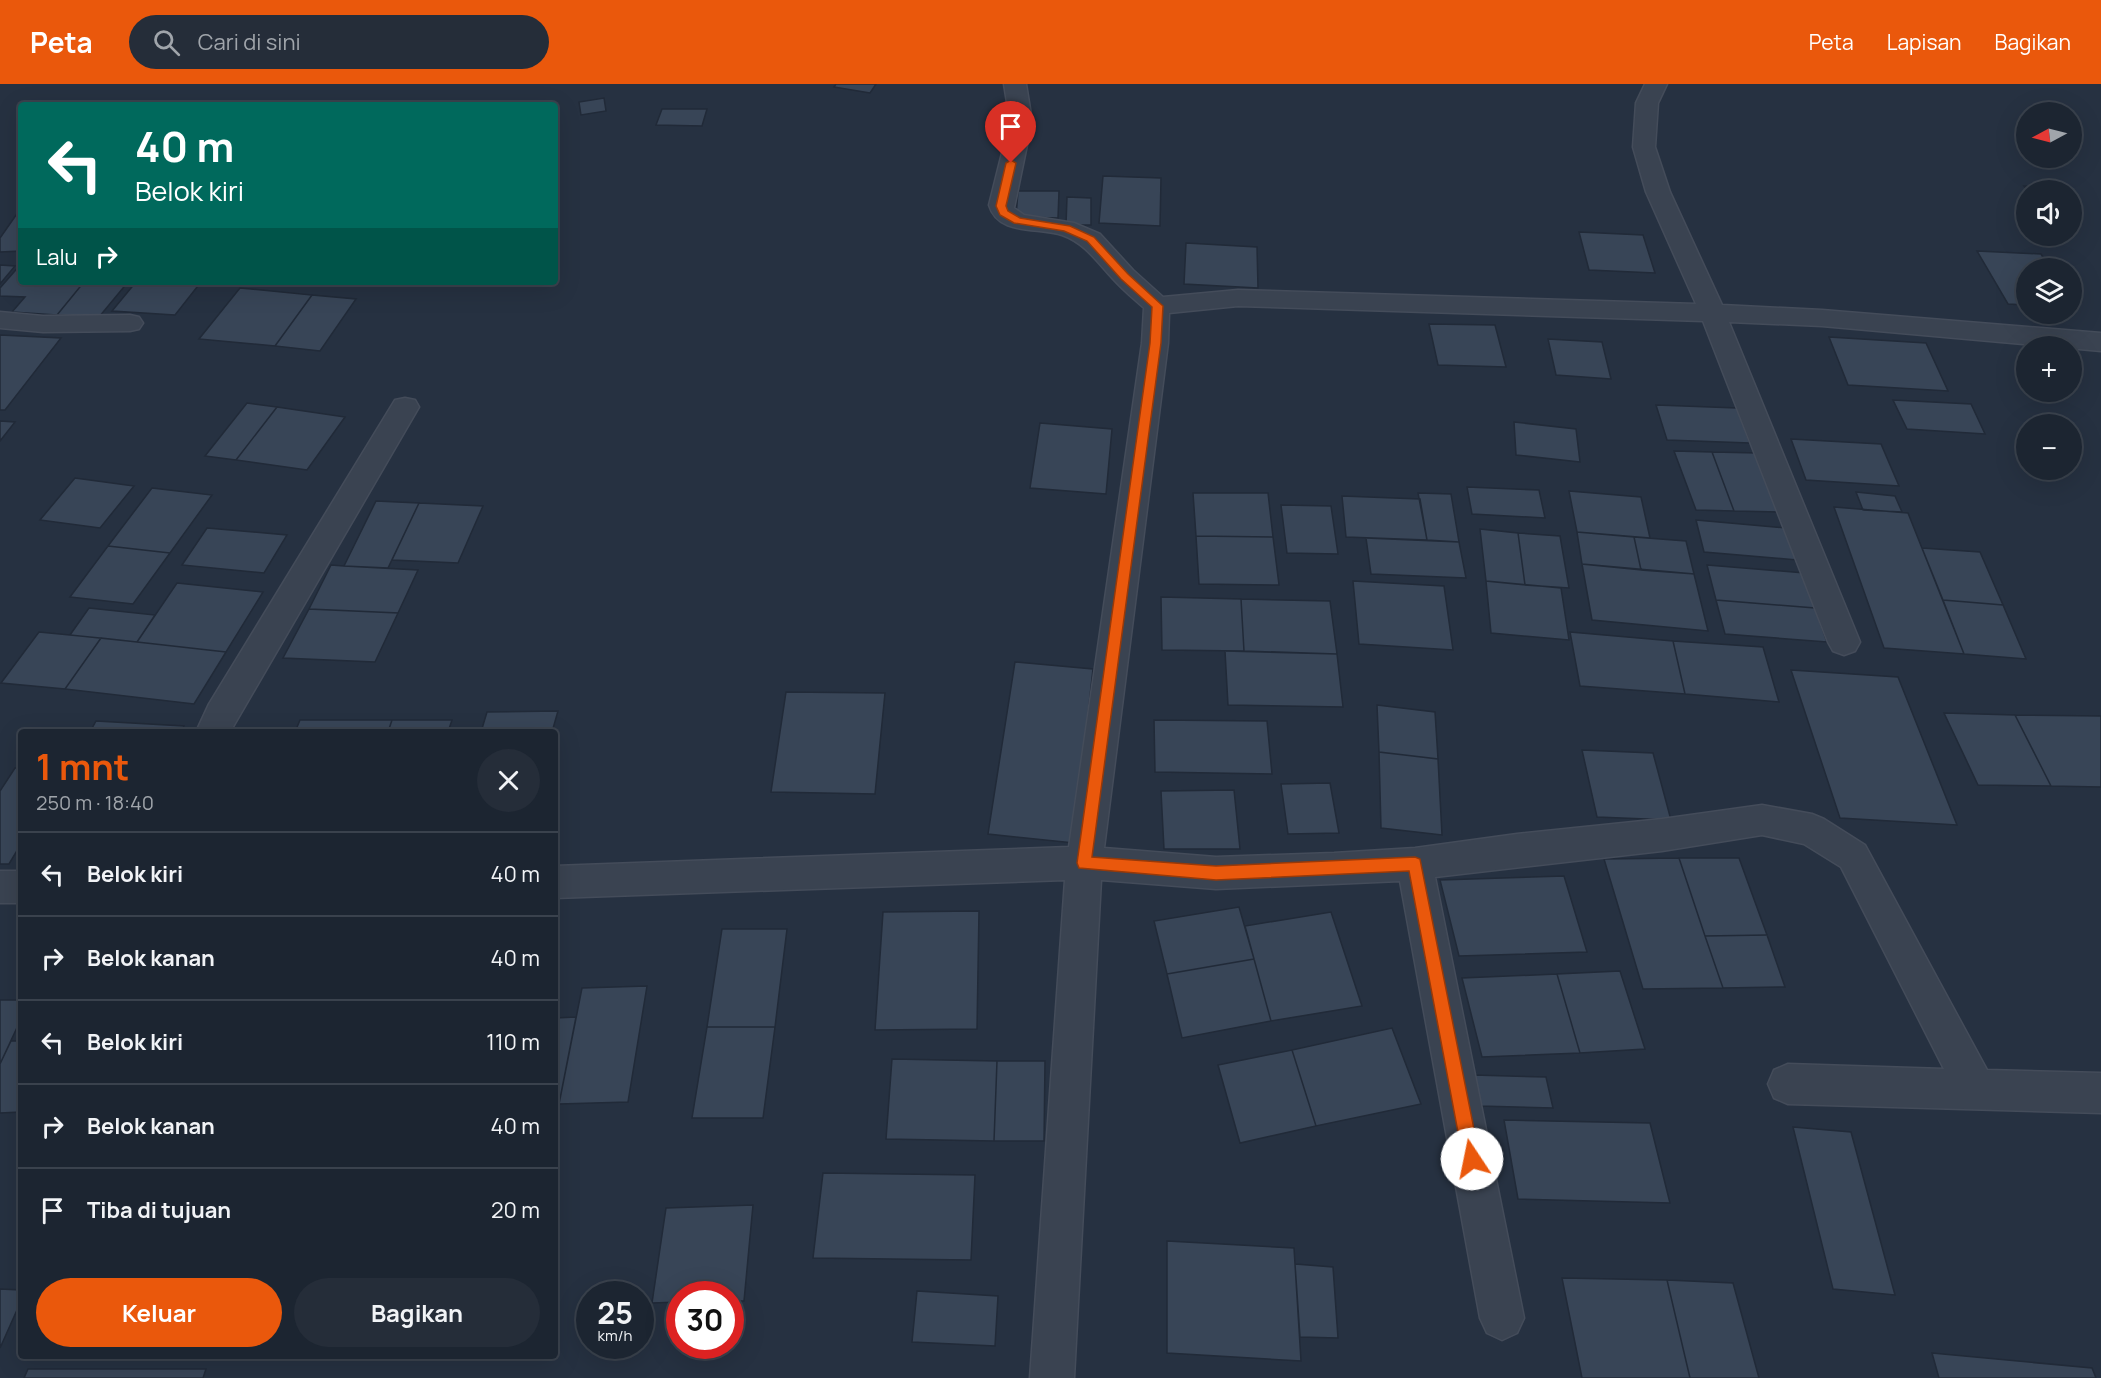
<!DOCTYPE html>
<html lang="id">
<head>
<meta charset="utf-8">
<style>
	:root { --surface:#1c2531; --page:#252d39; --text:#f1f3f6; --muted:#a0a5ab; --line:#3a424d; --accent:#ea580c }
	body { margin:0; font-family:Manrope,sans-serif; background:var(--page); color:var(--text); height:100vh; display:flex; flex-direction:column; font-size:22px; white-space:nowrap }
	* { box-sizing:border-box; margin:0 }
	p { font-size:20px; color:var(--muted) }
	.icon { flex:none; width:33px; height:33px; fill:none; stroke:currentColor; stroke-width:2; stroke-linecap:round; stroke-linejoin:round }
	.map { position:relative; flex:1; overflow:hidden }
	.panel { position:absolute; left:18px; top:645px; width:540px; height:630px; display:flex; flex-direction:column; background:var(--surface); border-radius:6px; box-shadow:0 6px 24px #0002,0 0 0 2px var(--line) }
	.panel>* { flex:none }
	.hud { position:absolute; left:18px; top:18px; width:540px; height:183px; border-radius:6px; box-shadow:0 6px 24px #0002,0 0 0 2px var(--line); background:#00695c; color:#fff; overflow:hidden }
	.needle { width:39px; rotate:263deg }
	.tools { position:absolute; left:2016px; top:18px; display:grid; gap:12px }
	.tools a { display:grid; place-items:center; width:66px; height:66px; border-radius:50%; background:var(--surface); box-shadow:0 6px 24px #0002,0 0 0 2px var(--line); font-size:30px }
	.speed { position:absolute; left:576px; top:1197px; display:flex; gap:12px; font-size:30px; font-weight:700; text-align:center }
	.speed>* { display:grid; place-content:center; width:78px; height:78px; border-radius:50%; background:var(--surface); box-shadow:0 6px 24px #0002,0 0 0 2px var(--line); line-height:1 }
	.speed small { font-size:15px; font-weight:400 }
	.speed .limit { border:9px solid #d22; background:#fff; color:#111 }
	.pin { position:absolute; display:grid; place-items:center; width:51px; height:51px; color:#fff; margin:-62px -26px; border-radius:50% 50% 50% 0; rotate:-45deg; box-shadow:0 0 6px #0007 }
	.pin .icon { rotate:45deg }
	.me { position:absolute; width:66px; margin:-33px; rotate:349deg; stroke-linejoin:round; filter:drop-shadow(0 0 4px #0008) }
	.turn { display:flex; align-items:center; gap:21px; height:126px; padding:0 18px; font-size:27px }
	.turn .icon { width:78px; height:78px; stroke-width:2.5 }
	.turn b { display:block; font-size:42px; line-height:51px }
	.then { display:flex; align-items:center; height:57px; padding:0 18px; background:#0003; gap:12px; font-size:22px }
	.round { display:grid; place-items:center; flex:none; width:63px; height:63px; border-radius:32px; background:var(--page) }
	.summary { display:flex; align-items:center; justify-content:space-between; height:102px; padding:0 18px }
	h1 { font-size:36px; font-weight:700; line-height:45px; color:var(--accent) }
	.primary-button { display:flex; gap:12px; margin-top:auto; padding:12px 18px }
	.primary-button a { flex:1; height:69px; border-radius:36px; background:var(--accent); color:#fff; font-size:24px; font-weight:700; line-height:69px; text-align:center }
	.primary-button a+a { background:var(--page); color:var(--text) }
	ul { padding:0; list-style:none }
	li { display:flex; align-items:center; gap:18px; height:84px; padding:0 18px; border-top:2px solid var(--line) }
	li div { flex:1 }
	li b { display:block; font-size:22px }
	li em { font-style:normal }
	header { display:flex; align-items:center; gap:36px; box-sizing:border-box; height:84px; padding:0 30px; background:var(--accent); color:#fff }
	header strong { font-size:28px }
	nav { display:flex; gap:33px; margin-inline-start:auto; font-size:21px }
	.search { width:420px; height:54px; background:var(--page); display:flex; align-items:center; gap:15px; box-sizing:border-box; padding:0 21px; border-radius:33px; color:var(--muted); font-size:22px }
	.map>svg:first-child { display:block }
	.building { fill:#384557; stroke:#212a38; stroke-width:1.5 }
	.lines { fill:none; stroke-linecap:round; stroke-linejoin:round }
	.minor-casing { stroke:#444c5a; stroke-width:3 }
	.minor { fill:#3a4351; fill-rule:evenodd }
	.route { fill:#ea580c; stroke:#983908; stroke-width:1.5 }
</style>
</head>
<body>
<header>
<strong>Peta</strong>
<div class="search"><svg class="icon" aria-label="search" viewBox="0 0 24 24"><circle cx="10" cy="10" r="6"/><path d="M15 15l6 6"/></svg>Cari di sini</div>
<nav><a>Peta</a><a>Lapisan</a><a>Bagikan</a></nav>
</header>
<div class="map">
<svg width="2101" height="1294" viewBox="0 0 2101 1294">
	<rect width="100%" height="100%" fill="#263141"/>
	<path class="building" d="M836 0H876L870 9 834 3Z
		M604 14 606 27 581 31 579 18Z
		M662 25H707L702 42 656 41Z
		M1103 92 1161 94 1160 142 1099 139Z
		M2024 102 2054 103 2056 106H2027Z
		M1018 107H1059L1058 134 1016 133Z
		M1067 113 1091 114V141H1066Z
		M21 124V167L0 168V154Z
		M1579 148 1643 151 1655 189 1589 186Z
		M1186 159 1257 163 1258 204 1184 200Z
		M1977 167 2041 170 2050 184H2026V221L2008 220Z
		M21 180V198H84L57 231 12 228 25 213 0 212V204Z
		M0 181 15 182 0 200Z
		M84 198H128L99 233 57 231Z
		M136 198H201L175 231 112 227Z
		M240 204 312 211 275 262 199 255Z
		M312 211 356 215 320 267 275 262Z
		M1429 240 1495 241 1506 283 1438 281Z
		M0 251 61 254 5 326H0Z
		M1829 253 1926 259 1948 307 1848 301Z
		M1548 255 1602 258 1611 295 1556 291Z
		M1893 316 1971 320 1985 350 1907 345Z
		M247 319 277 323 236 376 205 372Z
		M1656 321 1737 324 1750 359 1667 356Z
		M277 323 345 333 307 386 236 376Z
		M0 337 15 338 0 357Z
		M1514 338 1576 345 1580 378 1516 371Z
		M1040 339 1112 345 1106 410 1030 404Z
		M1791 355 1881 360 1899 402 1806 396Z
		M1674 367 1712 368 1734 427 1696 426Z
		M1712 368 1758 369 1781 428 1734 427Z
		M75 394 134 402 100 444 40 436Z
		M1467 403 1539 406 1545 434 1472 430Z
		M152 404 212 411 170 469 108 462Z
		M1569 407 1641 413 1650 454 1577 448Z
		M1856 408 1895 412 1902 428 1863 426Z
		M1193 409H1268L1273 453 1196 452Z
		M1418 409 1451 410 1459 458 1427 456Z
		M1342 412 1420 415 1427 456 1346 453Z
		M376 417 419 419 388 484 344 482Z
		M419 419 483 422 458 479 392 476Z
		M1281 421 1331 422 1338 470 1287 469Z
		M1834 423 1908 429 1964 570 1884 564Z
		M1696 436 1787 444 1797 476 1704 468Z
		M207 444 287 451 264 489 182 481Z
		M1480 445 1518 449 1525 501 1486 497Z
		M1577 448 1634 453 1641 486 1582 480Z
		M1518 449 1560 452 1569 504 1525 501Z
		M1196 452 1273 453 1279 501 1199 500Z
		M1634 453 1686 457 1694 490 1641 486Z
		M1366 454 1459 458 1466 494 1371 490Z
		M108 462 170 469 133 520 70 513Z
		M1922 464 1980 468 2003 521 1943 516Z
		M1582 480 1694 490 1708 547 1592 536Z
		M331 481 344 482 418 486 398 529 309 525Z
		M1707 481 1805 489 1815 524 1716 516Z
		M1353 497 1444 502 1453 566 1359 560Z
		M1486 497 1561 504 1569 556 1491 549Z
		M177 499 263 508 226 568 137 558Z
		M1161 513 1241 515 1244 567 1162 566Z
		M1241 515 1330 517 1337 570 1244 567Z
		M1716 516 1815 524 1827 558 1725 550Z
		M1943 516 2003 521 2026 575 1964 570Z
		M89 524 155 531 137 558 70 551Z
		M309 525 398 529 375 578 283 574Z
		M39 548 101 554 65 605 1 599Z
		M1570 548 1673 557 1685 610 1580 602Z
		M101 554 137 558 226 568 194 620 65 605Z
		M1673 557 1763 563 1779 618 1685 610Z
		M1225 567 1337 570 1343 623 1228 621Z
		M1015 578 1093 585 1074 759 988 750Z
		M1791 586 1898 593 1957 741 1840 734Z
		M786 608 885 609 875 710 771 708Z
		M1377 621 1435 628 1438 675 1379 668Z
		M558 627 552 648H481L487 628Z
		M1944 629 2015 631 2051 702 1978 701Z
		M2015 631 2101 632V703L2051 702Z
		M300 636H392L388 648H295Z
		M392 636H452L448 648H388Z
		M1154 636 1267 637 1272 690 1155 688Z
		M96 637 184 642 181 648H90Z
		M1582 666 1653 669 1671 736 1597 733Z
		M1379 668 1438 675 1442 751 1381 744Z
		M15 684H21V760L9 780H0V707Z
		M1330 699 1339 749 1288 750 1281 700Z
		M1234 706 1240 765H1164L1161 707Z
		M1679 774H1739L1767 851 1705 852Z
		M1679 774 1705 852 1723 904 1643 905 1604 775Z
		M1564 792 1587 868 1459 872 1440 796Z
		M1239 823 1254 875 1167 890 1154 837Z
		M979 827 977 945 875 946 883 828Z
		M1331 828 1362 922 1271 937 1245 842Z
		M722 845H787L775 943H707Z
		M1767 851 1785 903 1723 904 1705 852Z
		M1254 875 1271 937 1182 954 1167 890Z
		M1620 887 1645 965 1580 969 1557 890Z
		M1557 890 1580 969 1482 973 1462 894Z
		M647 902 628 1018 559 1020 582 904Z
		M0 916H21V935L0 980Z
		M576 933 559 1020H555V934Z
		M707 943H775L763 1034H692Z
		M1392 944 1421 1020 1316 1042 1292 966Z
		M11 957H21V1028L0 1029V980Z
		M1292 966 1316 1042 1240 1059 1218 981Z
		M892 975 997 977 994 1057 886 1055Z
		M997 977H1045L1044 1057H994Z
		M1473 991 1546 993 1553 1024 1479 1022Z
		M1504 1036 1650 1039 1670 1119 1518 1115Z
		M1793 1043 1851 1048 1895 1211 1833 1205Z
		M823 1089 975 1091 971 1176 813 1174Z
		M753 1121 744 1217H730V1210H680V1218L652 1219 666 1124Z
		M1167 1157 1294 1164 1301 1277 1167 1269Z
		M1295 1180 1333 1183 1338 1254 1300 1253Z
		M1562 1194 1667 1196 1690 1294H1582Z
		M1667 1196 1733 1199 1759 1294H1690Z
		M0 1205 21 1206V1217L0 1264Z
		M917 1207 998 1212 995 1262 912 1258Z
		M1932 1269 2092 1284 2096 1294H1939Z
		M28 1285H206L203 1294H24Z"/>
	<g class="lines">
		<g class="minor-casing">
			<path id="minor" d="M1004 0H1026L1032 37 1014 124 1024 131 1074 139 1100 150 1133 186 1163 213 1238 206 1696 220 1646 108 1633 63 1636 19 1645 0H1667L1658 19 1655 63 1670 108 1722 221 1822 226 2101 249V267L1822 242 1729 238 1860 558 1855 567 1844 571 1833 567 1828 558 1703 237 1238 222 1169 229 1168 259 1104 764 1216 773 1334 769 1415 764 1517 750 1662 735 1762 721 1812 730 1824 735 1865 761 1987 986 2101 989V1029L1788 1020 1774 1014 1768 1000 1774 986 1788 980 1944 985 1841 783 1804 760 1762 751 1662 767 1435 793 1524 1234 1517 1249 1502 1256 1487 1249 1480 1234 1400 797 1216 805 1101 796 1074 1294H1030L1065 796 555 814V782L1069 763 1142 259 1144 224C1134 215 1123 206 1114 196 1097 178 1085 159 1062 151 1038 143 998 152 989 121L1010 37Z
				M0 228 43 232 130 231 139 233 143 239 139 245 130 247 43 248 0 244Z
				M405 314 415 316 419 323 230 648H196L209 620 395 316Z
				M0 787H21V819H0Z"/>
		</g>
		<use href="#minor" class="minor"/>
	</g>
	<path class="route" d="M1011 76 1016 79 1006 122 1008 127 1020 134 1070 142 1094 153 1128 190 1163 222 1161 259 1092 773 1216 782 1415 773 1420 775 1480 1075 1478 1081 1472 1083 1466 1081 1463 1075 1409 787 1216 796 1079 784 1077 779 1150 259 1152 223 1121 195 1087 157 1064 147 1014 139 1000 131 996 122 1006 79Z"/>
</svg>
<div class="tools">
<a><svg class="needle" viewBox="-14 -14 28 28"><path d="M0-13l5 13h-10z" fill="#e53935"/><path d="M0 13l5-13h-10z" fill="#a0a5ab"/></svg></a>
<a><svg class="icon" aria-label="sound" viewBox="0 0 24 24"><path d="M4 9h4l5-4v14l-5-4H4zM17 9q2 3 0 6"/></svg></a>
<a><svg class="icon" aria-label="layers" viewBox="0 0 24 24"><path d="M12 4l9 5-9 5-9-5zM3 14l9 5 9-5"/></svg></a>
<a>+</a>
<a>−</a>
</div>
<div class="speed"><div>25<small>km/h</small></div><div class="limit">30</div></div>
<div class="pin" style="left:1011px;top:79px;background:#d93025"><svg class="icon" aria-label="arrive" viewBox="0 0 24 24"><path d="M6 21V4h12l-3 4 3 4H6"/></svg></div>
<svg class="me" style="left:1472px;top:1075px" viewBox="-20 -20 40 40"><circle r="19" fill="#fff"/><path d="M0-13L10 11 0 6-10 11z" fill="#ea580c"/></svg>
<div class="hud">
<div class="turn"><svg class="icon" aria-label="left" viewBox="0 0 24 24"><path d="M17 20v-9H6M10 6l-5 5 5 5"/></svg><div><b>40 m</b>Belok kiri</div></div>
<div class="then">Lalu<svg class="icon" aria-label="right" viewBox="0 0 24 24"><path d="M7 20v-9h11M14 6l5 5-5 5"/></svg></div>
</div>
<section class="panel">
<div class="summary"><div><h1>1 mnt</h1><p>250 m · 18:40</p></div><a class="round"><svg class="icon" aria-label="close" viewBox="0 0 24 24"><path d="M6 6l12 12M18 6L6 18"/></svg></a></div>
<ul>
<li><svg class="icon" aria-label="left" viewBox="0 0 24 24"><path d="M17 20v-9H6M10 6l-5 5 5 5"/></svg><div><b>Belok kiri</b></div><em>40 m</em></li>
<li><svg class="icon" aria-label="right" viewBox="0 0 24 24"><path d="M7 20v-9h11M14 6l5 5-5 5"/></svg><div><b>Belok kanan</b></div><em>40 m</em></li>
<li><svg class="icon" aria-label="left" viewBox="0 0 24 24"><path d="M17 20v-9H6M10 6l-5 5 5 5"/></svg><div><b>Belok kiri</b></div><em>110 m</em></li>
<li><svg class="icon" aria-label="right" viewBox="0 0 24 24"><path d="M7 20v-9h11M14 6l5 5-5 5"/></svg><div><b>Belok kanan</b></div><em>40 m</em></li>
<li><svg class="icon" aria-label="arrive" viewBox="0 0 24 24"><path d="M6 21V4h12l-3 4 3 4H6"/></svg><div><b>Tiba di tujuan</b></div><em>20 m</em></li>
</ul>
<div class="primary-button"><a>Keluar</a><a>Bagikan</a></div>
</section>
</div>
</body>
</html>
